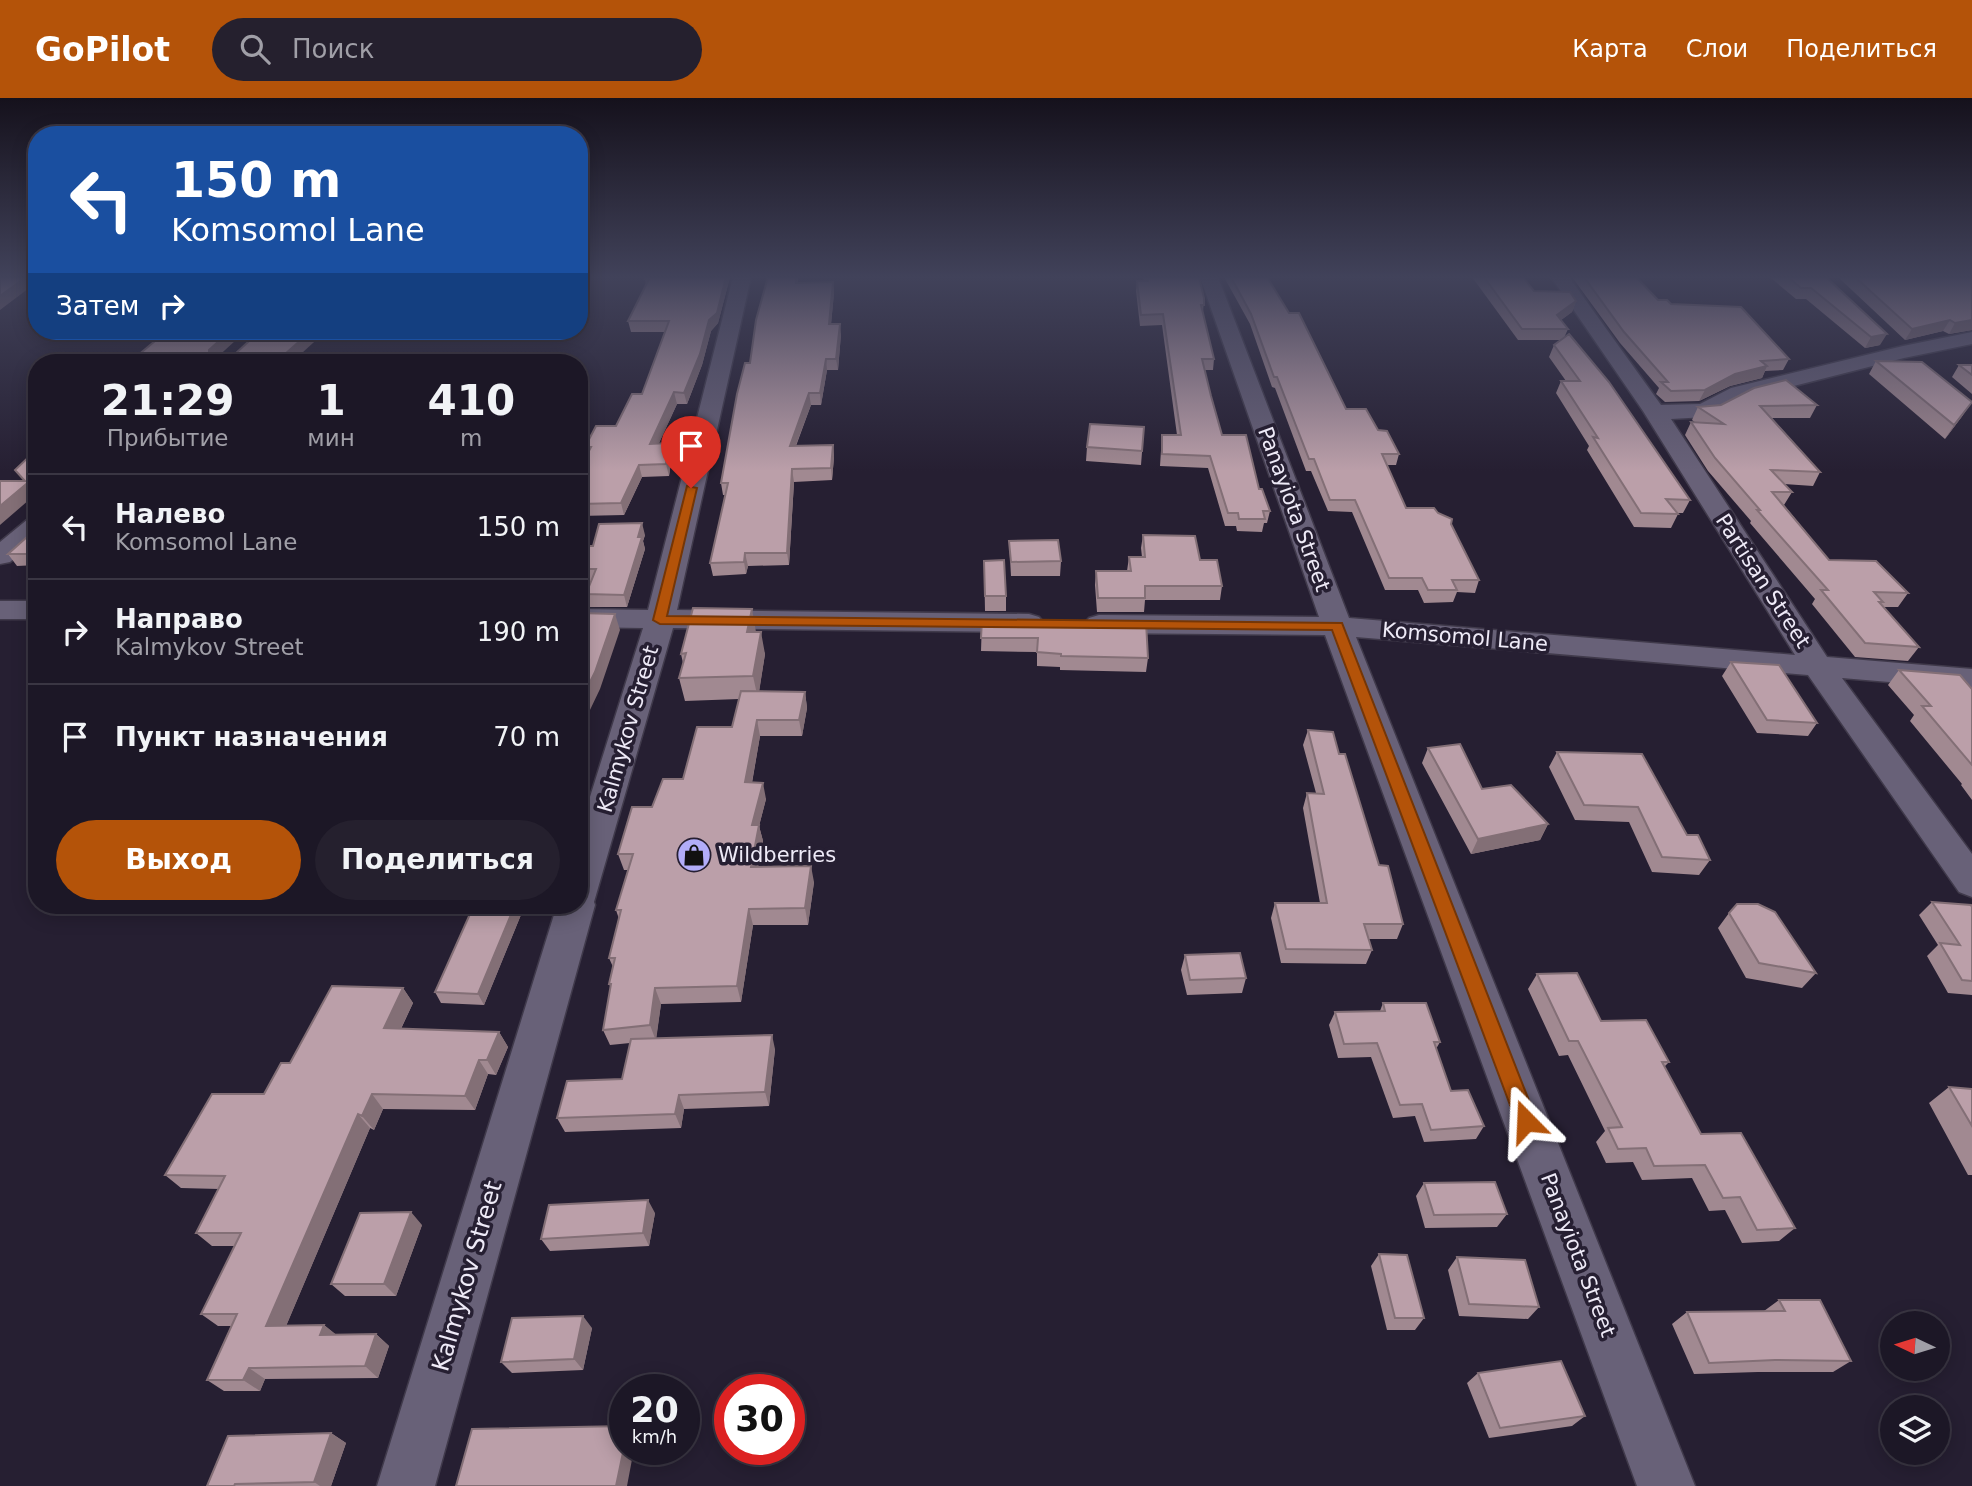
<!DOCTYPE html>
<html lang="ru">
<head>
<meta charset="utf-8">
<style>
	:root { --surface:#1c1726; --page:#25202e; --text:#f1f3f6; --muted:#a09fa7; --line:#3a3643; --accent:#b45309 }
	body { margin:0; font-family:"DejaVu Sans",sans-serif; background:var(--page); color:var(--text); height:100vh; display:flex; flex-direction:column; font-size:26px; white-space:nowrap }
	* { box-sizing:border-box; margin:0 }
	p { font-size:23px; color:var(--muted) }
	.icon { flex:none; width:38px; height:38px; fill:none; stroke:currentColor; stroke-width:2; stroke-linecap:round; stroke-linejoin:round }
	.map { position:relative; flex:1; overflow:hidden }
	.panel { position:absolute; left:28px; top:256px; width:560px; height:560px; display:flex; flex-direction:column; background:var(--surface); border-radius:28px; box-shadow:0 4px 18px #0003,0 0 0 2px var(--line) }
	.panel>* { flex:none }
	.top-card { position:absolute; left:28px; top:28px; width:560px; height:214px; border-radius:28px; box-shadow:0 4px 18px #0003,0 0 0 2px var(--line); background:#1a4fa0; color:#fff; overflow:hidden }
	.needle { width:46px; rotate:274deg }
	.tools { position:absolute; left:1880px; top:1213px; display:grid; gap:14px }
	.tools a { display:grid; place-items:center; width:70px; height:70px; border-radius:50%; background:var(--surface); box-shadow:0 4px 18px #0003,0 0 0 2px var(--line); font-size:35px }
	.speed { position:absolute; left:609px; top:1276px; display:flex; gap:14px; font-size:35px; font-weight:700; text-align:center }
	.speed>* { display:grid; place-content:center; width:91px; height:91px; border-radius:50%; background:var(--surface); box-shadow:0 4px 18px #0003,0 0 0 2px var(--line); line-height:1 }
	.speed small { font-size:18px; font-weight:400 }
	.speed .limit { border:10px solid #d22; background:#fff; color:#111 }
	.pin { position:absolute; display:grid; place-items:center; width:60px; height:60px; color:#fff; margin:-72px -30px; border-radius:50% 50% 50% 0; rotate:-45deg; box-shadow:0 0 7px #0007 }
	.pin .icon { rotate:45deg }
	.me { position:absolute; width:77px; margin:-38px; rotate:339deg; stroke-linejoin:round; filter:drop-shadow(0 0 5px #0008) }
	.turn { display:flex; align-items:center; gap:24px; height:147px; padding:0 28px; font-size:32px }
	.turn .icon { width:91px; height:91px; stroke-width:2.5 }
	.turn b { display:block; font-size:49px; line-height:60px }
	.then { display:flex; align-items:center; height:66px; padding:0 28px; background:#0003; gap:14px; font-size:26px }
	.eta { display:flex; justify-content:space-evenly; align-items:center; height:119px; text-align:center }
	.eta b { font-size:42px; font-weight:700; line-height:49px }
	.primary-button { display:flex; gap:14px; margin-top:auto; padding:14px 28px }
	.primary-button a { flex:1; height:80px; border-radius:42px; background:var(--accent); color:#fff; font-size:28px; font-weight:700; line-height:80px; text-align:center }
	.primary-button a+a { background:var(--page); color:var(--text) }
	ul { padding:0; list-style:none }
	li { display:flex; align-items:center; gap:21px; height:105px; padding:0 28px; border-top:2px solid var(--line) }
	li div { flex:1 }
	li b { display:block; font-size:26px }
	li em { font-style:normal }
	header { display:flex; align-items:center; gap:42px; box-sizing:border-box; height:98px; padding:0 35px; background:var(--accent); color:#fff }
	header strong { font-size:33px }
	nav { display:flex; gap:38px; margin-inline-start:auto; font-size:24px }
	.search { width:490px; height:63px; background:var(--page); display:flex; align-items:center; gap:18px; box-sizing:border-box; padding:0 24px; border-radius:38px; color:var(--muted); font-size:26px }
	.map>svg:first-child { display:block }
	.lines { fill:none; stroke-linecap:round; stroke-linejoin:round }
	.minor-casing { stroke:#403a4b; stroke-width:3 }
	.minor { fill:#686178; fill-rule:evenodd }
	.wall { fill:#a18991 }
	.shaded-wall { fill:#836f76 }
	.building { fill:#bb9fa9; stroke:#836f76; stroke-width:2 }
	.route { fill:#b45309; stroke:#753606; stroke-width:2 }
	.labels { text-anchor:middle; stroke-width:7; stroke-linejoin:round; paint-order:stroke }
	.street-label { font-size:21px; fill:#eeeaf7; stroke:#261f32 }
	.poi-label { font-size:21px; fill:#eeeaf7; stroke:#261f32; text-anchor:start }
	.near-street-label { font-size:24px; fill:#eeeaf7; stroke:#261f32 }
</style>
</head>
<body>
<header>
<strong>GoPilot</strong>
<div class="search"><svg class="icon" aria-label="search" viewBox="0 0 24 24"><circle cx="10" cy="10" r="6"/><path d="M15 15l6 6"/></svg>Поиск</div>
<nav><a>Карта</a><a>Слои</a><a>Поделиться</a></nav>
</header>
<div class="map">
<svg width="1972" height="1388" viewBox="0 0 1972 1388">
	<rect width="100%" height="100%" fill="#261f32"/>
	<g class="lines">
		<g class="minor-casing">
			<path id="minor" d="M733 179H751L677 512 1029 516 1039 519 1044 525 1039 531 1029 534 673 530 594 804 595 807 435 1388H377L557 807H579V734L643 530 579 529V511L648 512Z
				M1200 179H1218L1349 520 1795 557 1643 313 1551 179H1569L1661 307 1700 306 1731 290 1903 248 1972 234V246L1904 260 1747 300 1706 319 1671 321 1827 559 1972 571V591L1842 580 1972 756V799L1959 794 1808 577 1356 539 1695 1388H1637L1325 537 1099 535 1089 532 1084 526 1089 520 1099 517 1319 519Z
				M37 419V441L10 464 0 466V444L28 421Z
				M0 503H37V521H0Z"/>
		</g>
		<use href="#minor" class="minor"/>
	</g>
	<path class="wall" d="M646 179H730L718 225 711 233 702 267 687 306H677L659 345H669L672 357 669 378 642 379 624 417 579 418V372L587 357 585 349 616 328 642 296 665 234H631L628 223 646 187 645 181Z
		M768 179H798V185L833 184 834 195 831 226 841 236 838 272H827L821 307H811L796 348 833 347 834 359 832 382 794 384 789 467 748 468 746 476 713 478 710 465 725 397H723L721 385 750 265Z
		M1143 179H1199L1204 200 1203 214 1214 261 1213 272H1205L1211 298 1222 337 1259 391 1270 413 1267 425H1264L1262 434 1237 433 1236 428H1225L1208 370 1160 368 1162 337H1177L1162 227 1140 228 1136 193 1137 183H1144Z
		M1224 179H1267L1346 311 1378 332 1399 356 1396 367H1387L1406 410 1438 415 1451 426 1479 482 1475 495 1457 494 1453 504 1424 505 1418 492H1385L1352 414 1328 413 1311 373H1306L1275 290 1272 289 1250 226Z
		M1472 179H1523L1534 193 1576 203 1572 214 1561 222 1568 231 1564 240 1690 402 1683 415H1677L1678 416 1671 430 1634 429 1587 352 1589 348 1556 295 1561 283H1566L1549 259 1554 247 1560 242H1518Z
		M1572 179H1636L1658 202 1671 206 1789 261 1783 272 1765 273 1762 280 1730 288 1699 303 1665 304 1656 296 1659 290 1620 245Z
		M1753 179H1826L1880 247 1865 250 1806 201H1796L1771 180Z
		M1838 179H1972V232L1949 236 1943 233 1905 242Z
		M1876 263 1963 317 1945 341 1869 276Z
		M1959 267H1972V296L1952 279Z
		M1817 307 1810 320H1772L1820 374 1813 388 1784 386 1792 394 1784 407 1829 462 1908 495 1898 509H1883L1919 549 1908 563 1855 559 1812 506 1815 501 1750 425 1751 423 1708 373 1685 337 1691 324 1696 325 1692 322 1698 309Z
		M37 318V332L31 323Z
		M1144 329 1141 367 1086 363 1087 349Z
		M37 430V467L17 468 8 456Z
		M645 437 643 443 645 451 627 509H590L586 496 591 483H579V448H593Z
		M1143 437 1200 462 1222 488 1220 502H1145L1144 514H1097L1095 487 1096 473H1127L1129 459H1142L1141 450Z
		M1009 443 1061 463 1060 478H1011Z
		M984 463 1006 498V513H985Z
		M982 522 1148 560 1146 574 1060 572V569L1037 568V554L981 553Z
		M756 534 765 556 759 593 805 594 807 610 802 638H760L752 685 766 701 759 728 763 743 758 769 814 784 808 827H753L741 904 661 906 656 940 775 951 769 1008 684 1011 681 1030 565 1034 557 1020 622 981 630 945 610 947 603 932 611 890 609 886 613 869 609 860 619 821 616 812 628 772H624L618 756 652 709 683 681 732 629 739 601 685 603 679 580 683 565 681 556Z
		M1731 564 1817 625 1808 638 1757 635 1722 578Z
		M1899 572 1972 591V702L1961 687 1962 686 1910 623 1914 617 1888 587Z
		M1308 632 1339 656 1379 767 1403 826 1397 841H1369L1372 852 1366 866 1281 865 1271 820 1275 805H1320L1303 710 1307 695H1316L1303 647Z
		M1428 650 1482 691 1548 726 1540 742 1471 756 1422 665Z
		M1557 654 1687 737 1710 762 1699 777 1652 774 1629 724 1575 722 1549 669Z
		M1932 804 1972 809V897L1948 895 1927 858 1938 847 1919 817Z
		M474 807H525L484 907 441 905 435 894Z
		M1729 815 1816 875 1802 890 1746 880 1718 830Z
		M1185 857 1246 880 1242 895 1187 897 1181 872Z
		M1537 876 1601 923 1669 964 1664 969 1701 1036 1795 1130 1779 1143 1742 1145 1725 1112 1709 1113 1692 1080 1642 1082 1633 1064 1606 1065 1596 1044 1605 1033 1568 957 1559 958 1528 891Z
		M403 890 413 905 401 931 499 934 508 949 496 977 488 976 475 1012 383 1011 374 1032 370 1030 286 1228 324 1227 336 1237 376 1236 389 1248 378 1280 265 1281 260 1293H224L207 1282 231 1228H218L201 1216 235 1148H212L196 1135 219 1091 181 1090 165 1077 264 996 290 965Z
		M1383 905 1440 944 1436 951 1451 993 1484 1028 1476 1041 1424 1044 1415 1018 1393 1020 1371 959 1338 960 1329 927 1335 914 1380 913Z
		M1949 989 1972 991V1077H1968L1929 1005Z
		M1424 1085 1507 1116 1497 1129 1425 1130 1416 1098Z
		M655 1115 649 1148 550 1153 541 1141Z
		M422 1127 396 1198H345L331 1186Z
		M1379 1156 1424 1220 1415 1232H1387L1371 1168Z
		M1457 1159 1539 1209 1528 1221 1459 1218 1448 1172Z
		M1779 1202 1851 1263 1833 1274H1758L1694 1276 1672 1226 1687 1214 1764 1213Z
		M592 1230 583 1272 512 1275 501 1264Z
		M1478 1275 1585 1318 1572 1328 1489 1340 1467 1285Z
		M331 1335 346 1345 331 1388H207Z"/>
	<path class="shaded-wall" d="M26 179H37V184L0 212V198Z
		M726 179H730L718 225 711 233 702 267 687 306 684 295 709 222Z
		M833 184 834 195 830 237 829 226Z
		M1576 203 1572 214 1553 228 1557 217Z
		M1950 222 1943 233 1905 242 1912 231Z
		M1972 222V232L1949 236 1955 225Z
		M840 226 841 236 838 272 836 261Z
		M230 233H246L214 262 209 256V252Z
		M311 233H323L324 235 292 264H276Z
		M1887 236 1880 247 1865 250 1871 239Z
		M826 261 827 272 821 307 820 295Z
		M1767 268 1762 280 1730 288 1699 303 1705 292 1735 276Z
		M674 294 677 306 653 358 650 346Z
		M809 295 811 307 791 360 790 348Z
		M1972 304 1963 317 1945 341 1954 327Z
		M669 345 672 357 669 378 666 366Z
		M833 347 834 359 832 382 831 370Z
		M639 367 642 379 624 417 621 405Z
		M792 371 794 384 789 467 787 455Z
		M37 377V395L0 427V408Z
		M642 425 645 437 643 443 645 451 627 509 624 497 638 439Z
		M745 455 748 468 746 476 744 464Z
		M752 511 756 534H747Z
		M615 516 620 532 600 591 579 635V606Z
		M761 534 765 556 758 601 753 578Z
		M805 594 807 610 802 638 799 622Z
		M757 622 760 638 749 701 745 684Z
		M763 685 766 701 759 728 763 743 755 785 751 769 752 727Z
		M1548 726 1540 742 1471 756 1478 741Z
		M811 768 814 784 808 827 805 810Z
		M515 807H525L484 907 478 896Z
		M749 811 753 827 741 904 737 888Z
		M403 890 413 905 394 945 384 930Z
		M655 890 661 906 656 943 650 927Z
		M499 934 508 949 496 977 487 962Z
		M772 937 775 951 769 1008 765 994Z
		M479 962 488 976 475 1012 465 998Z
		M372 996 383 1011 374 1032 362 1018Z
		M679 997 684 1011 681 1030 675 1016Z
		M358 1016 370 1030 281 1240 266 1228Z
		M648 1102 655 1115 649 1148 643 1135Z
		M411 1114 422 1127 396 1198 384 1186Z
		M583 1218 592 1230 583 1272 574 1261Z
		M324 1227 338 1238 320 1237Z
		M376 1236 389 1248 378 1280 365 1268Z
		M249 1270 265 1281 260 1293 243 1282Z
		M331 1335 346 1345 331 1388H320L314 1384Z
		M625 1345V1351H634L627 1388H616Z"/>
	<path class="building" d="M0 179H26L0 198Z
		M646 179H726L717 215 709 222 700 256 684 295 674 294 650 346 669 345 666 366 639 367 621 405 579 406V372L591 349H585L596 328H616L632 296H642L669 223H628L649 181H645Z
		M768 179H796V185L833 184 829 226H840L836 261H826L820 295H809L790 348 833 347 831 370 792 371 787 455H745L744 464 710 465 728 385H721L737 296 745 265H750L756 222Z
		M1147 179H1199L1204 200V207H1201L1214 261H1202L1211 298 1222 337H1246L1259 391H1262L1270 413H1263L1265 421H1239L1238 415H1228L1210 358 1162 356V337H1181L1163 216 1141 217 1137 183H1148Z
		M1231 179H1267L1289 215H1299L1346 311H1366L1378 332 1387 333 1399 356H1382L1406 410H1434L1438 415 1452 421 1451 426 1479 482H1452L1457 492H1428L1422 480H1389L1355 402H1330L1314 361H1309L1277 279H1274L1251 216Z
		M1484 179H1523L1534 193 1570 194 1576 203 1557 217 1568 231H1522Z
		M1584 179H1636L1658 202H1667L1671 206 1741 209 1789 261 1761 263 1767 268 1735 276 1705 292 1671 293 1661 284H1668L1624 234Z
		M1788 179H1826L1887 236 1871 239 1811 190H1801Z
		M1855 179H1972V222L1955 225 1950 222 1912 231Z
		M167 233H230L209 252V256H235L260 233H311L276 264H96L101 260 137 258Z
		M1569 236 1609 284 1690 402 1666 401 1678 416 1641 415 1593 339 1598 340 1561 283H1580L1554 247Z
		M1876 263 1922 264 1972 304 1954 327Z
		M1959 267H1972V277Z
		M1786 282 1817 307 1760 308 1820 374 1771 372 1792 394H1772L1829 462 1876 463 1908 495 1874 494 1883 504H1879L1919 549 1865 545 1821 492H1828L1757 412H1760L1715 360 1691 324 1724 326 1698 309 1721 307 1754 290Z
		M1090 326 1144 329 1142 353 1087 349Z
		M37 351V377L0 408V383H25L15 372Z
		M642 425 638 439H642L624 497 586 496 596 471H579V448H593L599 426Z
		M37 430V456H8Z
		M1143 437 1195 438 1200 462H1217L1222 488H1145V500H1098L1096 473H1131L1129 459H1145Z
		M1058 442 1061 463 1011 464 1009 443Z
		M1004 462 1006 498H985L984 463Z
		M693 510 752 511 747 534H761L753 578 679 580 686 555 681 556Z
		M579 515 615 516 595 574 579 606Z
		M982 522 1146 524 1148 560 1061 558V556L1037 554 1038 540H981Z
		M1731 564 1779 567 1817 625 1767 622Z
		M1899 572 1960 577 1972 591V667L1922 608H1931Z
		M741 593 805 594 799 622H757L745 684 763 685 752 727H759L751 769 811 768 805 810 749 811 737 888 655 890 650 927 603 932 611 886H609L615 860H609L621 812H616L633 756H618L632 709H652L663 681H683L697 629H732Z
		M1308 632 1333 634 1339 656H1345L1379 767 1388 768 1403 826H1364L1372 852 1286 851 1275 805H1327L1307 695 1324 696Z
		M1460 646 1482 691 1511 687 1548 726 1478 741 1428 650Z
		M1557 654 1642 656 1687 737H1698L1710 762 1662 759 1638 709 1584 707Z
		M1932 804 1971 807 1972 809V883L1962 882 1940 845 1960 847Z
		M1737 806H1758L1775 814 1816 875 1759 865 1729 815Z
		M474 807H515L478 896 435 894Z
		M1240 855 1246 880 1190 882 1185 857Z
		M1577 875 1601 923 1646 922 1669 964H1662L1701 1036 1741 1035 1795 1130 1757 1132 1740 1099 1723 1100 1705 1067 1654 1068 1646 1050 1618 1051 1608 1030 1622 1029 1578 943H1569L1537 876Z
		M332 888 403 890 384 930 499 934 487 962H479L465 998 372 996 362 1018 358 1016 266 1228 324 1227 320 1237 376 1236 365 1268 249 1270 243 1282H207L237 1216H201L241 1135H196L225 1078 165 1077 212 996H264L281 965H290Z
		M1383 905H1426L1440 944H1434L1451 993 1468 992 1484 1028 1431 1032 1422 1006 1400 1007 1377 945 1344 946 1335 914 1385 913Z
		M772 937 765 994 679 997 675 1016 557 1020 567 983 622 981 631 941Z
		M1949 989 1972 991V1028Z
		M1495 1084 1507 1116 1434 1117 1424 1085Z
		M648 1102 643 1135 541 1141 549 1107Z
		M411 1114 384 1186H331L360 1115Z
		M1379 1156 1407 1157 1424 1220H1395Z
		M1457 1159 1525 1162 1539 1209 1469 1206Z
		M1779 1202H1820L1851 1263 1775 1262 1709 1265 1687 1214 1785 1213Z
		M583 1218 574 1261 501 1264 512 1220Z
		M1561 1263 1585 1318 1500 1330 1478 1275Z
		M625 1328V1345L616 1388H456L472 1331Z
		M331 1335 314 1384 235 1386 234 1388H207L228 1338Z"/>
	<linearGradient id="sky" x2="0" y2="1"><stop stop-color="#15111c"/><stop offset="0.48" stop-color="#41425a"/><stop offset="1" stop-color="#41425a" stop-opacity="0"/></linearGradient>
	<rect width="1972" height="373" fill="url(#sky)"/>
	<path class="route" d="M687 388 697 390 667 518 1342 525 1537 1023 1534 1030 1526 1033 1519 1030 1516 1023 1332 532 660 526 653 522Z"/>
	<defs>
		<g id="shop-disc" transform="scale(1.75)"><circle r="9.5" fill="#b2adf9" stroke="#261f32"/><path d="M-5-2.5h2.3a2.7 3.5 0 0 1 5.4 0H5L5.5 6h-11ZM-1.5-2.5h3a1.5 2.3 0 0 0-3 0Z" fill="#111"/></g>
	</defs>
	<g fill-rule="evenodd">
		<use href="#shop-disc" x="694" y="757"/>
	</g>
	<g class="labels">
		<g class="street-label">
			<text transform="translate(1294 411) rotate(70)" y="7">Panayiota Street</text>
			<text transform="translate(1763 483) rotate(57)" y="7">Partisan Street</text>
			<text transform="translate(1465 539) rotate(5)" y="7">Komsomol Lane</text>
			<text transform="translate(628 631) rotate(-74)" y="7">Kalmykov Street</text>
			<text transform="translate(1578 1157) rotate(69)" y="7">Panayiota Street</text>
		</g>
		<g class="poi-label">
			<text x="718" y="764">Wildberries</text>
		</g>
		<g class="near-street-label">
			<text transform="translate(467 1178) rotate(-74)" y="8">Kalmykov Street</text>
		</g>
	</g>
</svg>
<div class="tools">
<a><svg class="needle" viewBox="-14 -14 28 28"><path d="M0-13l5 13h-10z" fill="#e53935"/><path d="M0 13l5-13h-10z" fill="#a09fa7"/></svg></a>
<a><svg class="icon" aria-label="layers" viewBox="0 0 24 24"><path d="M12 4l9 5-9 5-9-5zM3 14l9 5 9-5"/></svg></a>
</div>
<div class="speed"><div>20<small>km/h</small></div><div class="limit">30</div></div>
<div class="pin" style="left:691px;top:390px;background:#d93025"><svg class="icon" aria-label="arrive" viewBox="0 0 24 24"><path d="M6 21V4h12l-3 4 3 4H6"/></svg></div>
<svg class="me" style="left:1526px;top:1023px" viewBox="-20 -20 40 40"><path d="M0-17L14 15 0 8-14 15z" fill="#b45309" stroke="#fff" stroke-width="4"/></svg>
<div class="top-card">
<div class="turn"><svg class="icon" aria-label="left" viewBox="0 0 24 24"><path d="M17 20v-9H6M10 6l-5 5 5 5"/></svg><div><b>150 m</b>Komsomol Lane</div></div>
<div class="then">Затем<svg class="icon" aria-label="right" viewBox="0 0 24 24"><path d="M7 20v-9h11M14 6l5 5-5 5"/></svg></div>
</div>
<section class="panel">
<div class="eta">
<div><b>21:29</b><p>Прибытие</p></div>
<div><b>1</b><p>мин</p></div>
<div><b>410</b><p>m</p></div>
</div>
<ul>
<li><svg class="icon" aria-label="left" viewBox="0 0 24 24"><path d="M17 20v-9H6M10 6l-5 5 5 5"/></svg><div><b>Налево</b><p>Komsomol Lane</p></div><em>150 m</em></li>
<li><svg class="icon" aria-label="right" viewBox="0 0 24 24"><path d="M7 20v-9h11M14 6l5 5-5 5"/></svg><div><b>Направо</b><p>Kalmykov Street</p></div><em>190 m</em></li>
<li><svg class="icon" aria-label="arrive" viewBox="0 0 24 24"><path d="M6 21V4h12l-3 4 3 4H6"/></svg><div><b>Пункт назначения</b></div><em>70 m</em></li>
</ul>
<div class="primary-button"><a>Выход</a><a>Поделиться</a></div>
</section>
</div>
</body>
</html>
